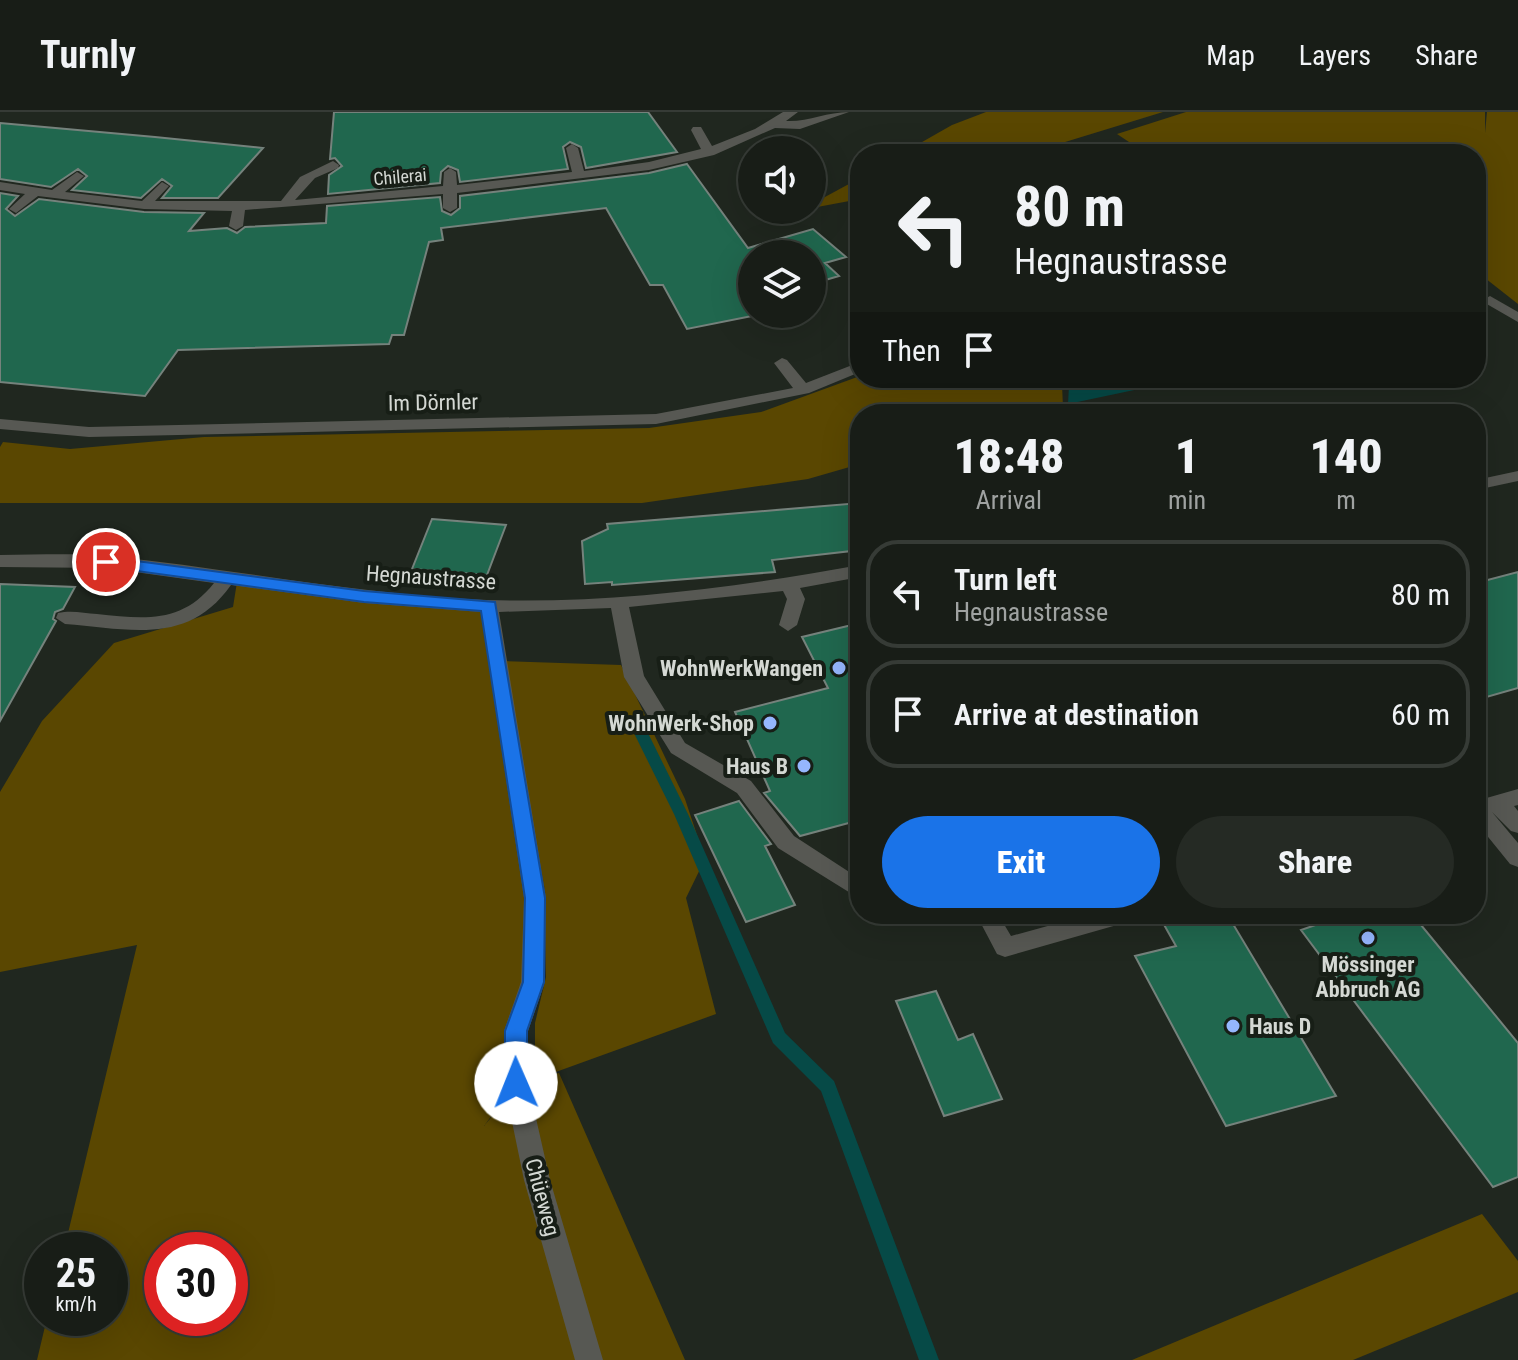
<!DOCTYPE html>
<html lang="en">
<head>
<meta charset="utf-8">
<style>
	:root { --surface:#181d17; --page:#252a24; --text:#f1f3f6; --muted:#9fa2a1; --line:#363b36; --accent:#1a73e8 }
	body { margin:0; font-family:"Roboto Condensed",sans-serif; background:var(--page); color:var(--text); height:100vh; display:flex; flex-direction:column; font-size:30px; white-space:nowrap }
	* { box-sizing:border-box; margin:0 }
	p { font-size:26px; color:var(--muted) }
	.icon { flex:none; width:44px; height:44px; fill:none; stroke:currentColor; stroke-width:2; stroke-linecap:round; stroke-linejoin:round }
	.map { position:relative; flex:1; overflow:hidden }
	.details { position:absolute; left:850px; top:292px; width:636px; height:520px; display:flex; flex-direction:column; background:var(--surface); border-radius:32px; box-shadow:0 8px 32px #0002,0 0 0 2px var(--line) }
	.details>* { flex:none }
	.banner { position:absolute; left:850px; top:32px; width:636px; height:244px; border-radius:32px; box-shadow:0 8px 32px #0002,0 0 0 2px var(--line); background:#181d17; color:var(--text); overflow:hidden }
	.tools { position:absolute; left:738px; top:24px; display:grid; gap:16px }
	.tools a { display:grid; place-items:center; width:88px; height:88px; border-radius:50%; background:var(--surface); box-shadow:0 8px 32px #0002,0 0 0 2px var(--line); font-size:40px }
	.speed { position:absolute; left:24px; top:1120px; display:flex; gap:16px; font-size:40px; font-weight:700; text-align:center }
	.speed>* { display:grid; place-content:center; width:104px; height:104px; border-radius:50%; background:var(--surface); box-shadow:0 8px 32px #0002,0 0 0 2px var(--line); line-height:1 }
	.speed small { font-size:20px; font-weight:400 }
	.speed .limit { border:12px solid #d22; background:#fff; color:#111 }
	.pin { position:absolute; display:grid; place-items:center; width:68px; height:68px; color:#fff; margin:-34px; border:4px solid #fff; border-radius:50%; box-shadow:0 2px 8px #0007 }
	.me { position:absolute; width:88px; margin:-44px; rotate:359deg; stroke-linejoin:round; filter:drop-shadow(0 0 6px #0008) }
	.turn { display:flex; align-items:center; gap:28px; height:168px; padding:0 32px; font-size:36px }
	.turn .icon { width:104px; height:104px; stroke-width:2.5 }
	.turn b { display:block; font-size:56px; line-height:68px }
	.then { display:flex; align-items:center; height:76px; padding:0 32px; background:#0003; gap:16px; font-size:30px }
	.eta { display:flex; justify-content:space-evenly; align-items:center; height:136px; text-align:center }
	.eta b { font-size:48px; font-weight:800; line-height:56px }
	.action { display:flex; gap:16px; margin-top:auto; padding:16px 32px }
	.action a { flex:1; height:92px; border-radius:48px; background:var(--accent); color:#fff; font-size:32px; font-weight:800; line-height:92px; text-align:center }
	.action a+a { background:var(--page); color:var(--text) }
	ul { padding:0; list-style:none }
	li { display:flex; align-items:center; gap:24px; height:108px; margin:0 16px 12px; padding:0 16px; border:4px solid var(--line); border-radius:32px }
	li div { flex:1 }
	li b { display:block; font-size:30px }
	li em { font-style:normal }
	header { display:flex; align-items:center; gap:48px; box-sizing:border-box; height:112px; padding:0 40px; background:var(--surface); border-bottom:2px solid var(--line) }
	header strong { font-size:38px }
	nav { display:flex; gap:44px; margin-inline-start:auto; font-size:28px }
	.map>svg:first-child { display:block }
	.green { fill:#5a4701; fill-rule:evenodd }
	.water { fill:#064a47 }
	.lines { fill:none; stroke-linecap:round; stroke-linejoin:round }
	.stream { fill:#064a47; fill-rule:evenodd }
	.building { fill:#20674e; stroke:#75827c; stroke-width:2 }
	.minor { fill:#575853; fill-rule:evenodd }
	.route { fill:#1a73e8; stroke:#114b97; stroke-width:2 }
	.poi-dot { fill:#95b6fd; stroke:#171e16; stroke-width:3 }
	.labels { text-anchor:middle; stroke-width:8; stroke-linejoin:round; paint-order:stroke }
	.far-street-label { font-size:18px; fill:#d4d8d3; stroke:#171e16 }
	.street-label { font-size:22px; fill:#d4d8d3; stroke:#171e16 }
	.poi-label { font-size:22px; font-weight:bold; fill:#d4d8d3; stroke:#171e16; text-anchor:end }
</style>
</head>
<body>
<header>
<strong>Turnly</strong>
<nav><a>Map</a><a>Layers</a><a>Share</a></nav>
</header>
<div class="map">
<svg width="1518" height="1248" viewBox="0 0 1518 1248">
	<rect width="100%" height="100%" fill="#20271f"/>
	<path class="green" d="M986 0H1163L1026 42H901L952 13Z
		M1186 0H1485V21L1487 0H1518V192L1476 159V42H1451L1458 37 1448 42H1147L1117 22Z
		M860 66V87L812 96V92Z
		M860 264 1080 266 1062 273 1063 295 1036 302H860V352L808 367 642 391H0V335L3 330 70 337 204 325 649 316 761 300Z
		M237 470 489 494 535 786 516 971 484 1014 519 972 535 968V911L546 865 545 779 504 549 621 553 685 687 705 747 686 786 716 902 542 965 559 961 685 1248H37L47 1206H110V1138H64L137 833 0 860V680L42 609 114 531 233 495ZM162 1138H230V1206H162Z
		M1482 1102 1518 1149V1180L1353 1248H1132Z"/>
	<path class="water" d="M1088 266H1191L1068 292 1069 274Z"/>
	<g class="lines">
		<path class="stream" d="M636 606 643 611 688 702 785 921 834 969 939 1248H919L821 979 773 931 674 702 629 611Z"/>
	</g>
	<path class="building" d="M334 0H648L677 40 586 56 581 35 570 30 563 35 568 57 460 70 458 58 448 54 441 60 440 71 328 82 329 63 342 54 335 46 330 47Z
		M0 11 155 25 263 36 218 86H162L172 74 162 67 141 86 72 78 87 64 78 57 51 75 0 67Z
		M687 52 748 136 813 117 846 145 825 151 839 164 812 172V142H752V190L749 191 752 202 757 203 687 217 663 173H650L606 96 441 116 443 128 429 130 404 223H392L389 232 178 238 145 284 0 270V81L18 84 6 97 15 104 39 87 144 100 204 101 189 119 227 116 237 121 245 115 326 111 327 94 440 85 442 99 451 103 460 96V84L649 61Z
		M860 391V438L772 448 775 460 612 473V470L585 472 582 429 608 417 607 412Z
		M432 407 506 413 487 463 412 457Z
		M1518 460V576L1476 588V471Z
		M0 472 75 475 63 497 55 500 53 507 56 509 0 609Z
		M860 511V708L800 724 764 681 770 679 735 600 828 576 802 525Z
		M739 689 771 732 765 734 795 793 746 810 695 703Z
		M1158 802H1227L1336 984 1226 1014 1135 844 1176 834Z
		M1347 802H1412L1518 931V1065L1493 1075 1301 818Z
		M936 879 958 928 973 922 1002 987 944 1004 896 889Z"/>
	<g class="lines">
		<path class="minor" d="M783 0H798L786 9C808 10 827 0 849 0L800 17 775 16 714 43 649 58 457 81V96L450 100 443 96V82L245 98 243 114 236 118 229 114 232 99 144 97 38 84 16 101 9 97 25 82 0 78V70L52 78 77 60 84 64 65 80 142 89 162 70 169 74 155 89H281L300 65 333 49 339 53 338 56 315 66 295 88 443 74 444 60 450 56 456 60 457 73 572 60 566 36 572 32 578 36 584 59 649 50 701 37 691 18 693 15H701L712 34 755 17Z
			M1490 184 1518 200V210L1485 191 1483 188Z
			M855 213 860 214V224L848 217Z
			M782 246 787 248 806 271 860 250V260L809 281 656 312 89 325 0 317V307L89 315 656 302 793 276 774 251Z
			M1518 359V369L1476 378V368Z
			M0 443C36 443 73 441 109 444 235 457 360 483 487 488 611 492 739 475 860 453V465L800 476 805 487 797 513 788 519 779 513 787 487 783 479 629 495 644 564 685 631 751 669 794 724 860 767V787L778 736 737 681 671 641 624 565 611 496 499 500 546 786 545 870 528 919V971L550 1068 603 1248H575L524 1068 504 971V919L521 870 524 786 481 500 364 491 231 473C188 534 130 517 65 512L56 506 58 501C71 498 84 501 97 502 144 507 182 512 214 471L106 456 0 455Z
			M1518 677V693L1514 694 1518 699V721L1511 719 1492 700 1518 731V755L1510 752 1476 710V689Z
			M976 802H998L1011 824 1091 802H1135L1132 808 1124 811 1005 845 997 842Z"/>
	</g>
	<path class="route" d="M106 445 364 479 495 490 545 786 544 870 527 919V971L524 978 516 981 509 978 505 971V919L523 870 525 786 481 499 364 490 100 454V446Z"/>
	<g class="poi-dot">
		<circle cx="839" cy="556" r="8"/>
		<circle cx="770" cy="611" r="8"/>
		<circle cx="804" cy="654" r="8"/>
		<circle cx="1368" cy="826" r="8"/>
		<circle cx="1233" cy="914" r="8"/>
	</g>
	<g class="labels">
		<g class="far-street-label">
			<text transform="translate(400 65) rotate(-5)" y="6">Chilerai</text>
		</g>
		<g class="street-label">
			<text transform="translate(433 290) rotate(-1)" y="8">Im Dörnler</text>
			<text transform="translate(431 465) rotate(4)" y="8">Hegnaustrasse</text>
			<text transform="translate(543 1085) rotate(75)" y="8">Chüeweg</text>
		</g>
		<g class="poi-label">
			<text x="823" y="564">WohnWerkWangen</text>
			<text x="754" y="619">WohnWerk-Shop</text>
			<text x="788" y="662">Haus B</text>
			<text x="1368" y="860" text-anchor="middle">Mössinger<tspan x="1368" dy="25">Abbruch AG</tspan></text>
			<text x="1249" y="922" text-anchor="start">Haus D</text>
		</g>
	</g>
</svg>
<div class="tools">
<a><svg class="icon" aria-label="sound" viewBox="0 0 24 24"><path d="M4 9h4l5-4v14l-5-4H4zM17 9q2 3 0 6"/></svg></a>
<a><svg class="icon" aria-label="layers" viewBox="0 0 24 24"><path d="M12 4l9 5-9 5-9-5zM3 14l9 5 9-5"/></svg></a>
</div>
<div class="speed"><div>25<small>km/h</small></div><div class="limit">30</div></div>
<div class="pin" style="left:106px;top:450px;background:#d93025"><svg class="icon" aria-label="arrive" viewBox="0 0 24 24"><path d="M6 21V4h12l-3 4 3 4H6"/></svg></div>
<svg class="me" style="left:516px;top:971px" viewBox="-20 -20 40 40"><circle r="19" fill="#fff"/><path d="M0-13L10 11 0 6-10 11z" fill="#1a73e8"/></svg>
<div class="banner">
<div class="turn"><svg class="icon" aria-label="left" viewBox="0 0 24 24"><path d="M17 20v-9H6M10 6l-5 5 5 5"/></svg><div><b>80 m</b>Hegnaustrasse</div></div>
<div class="then">Then<svg class="icon" aria-label="arrive" viewBox="0 0 24 24"><path d="M6 21V4h12l-3 4 3 4H6"/></svg></div>
</div>
<section class="details">
<div class="eta">
<div><b>18:48</b><p>Arrival</p></div>
<div><b>1</b><p>min</p></div>
<div><b>140</b><p>m</p></div>
</div>
<ul>
<li><svg class="icon" aria-label="left" viewBox="0 0 24 24"><path d="M17 20v-9H6M10 6l-5 5 5 5"/></svg><div><b>Turn left</b><p>Hegnaustrasse</p></div><em>80 m</em></li>
<li><svg class="icon" aria-label="arrive" viewBox="0 0 24 24"><path d="M6 21V4h12l-3 4 3 4H6"/></svg><div><b>Arrive at destination</b></div><em>60 m</em></li>
</ul>
<div class="action"><a>Exit</a><a>Share</a></div>
</section>
</div>
</body>
</html>
